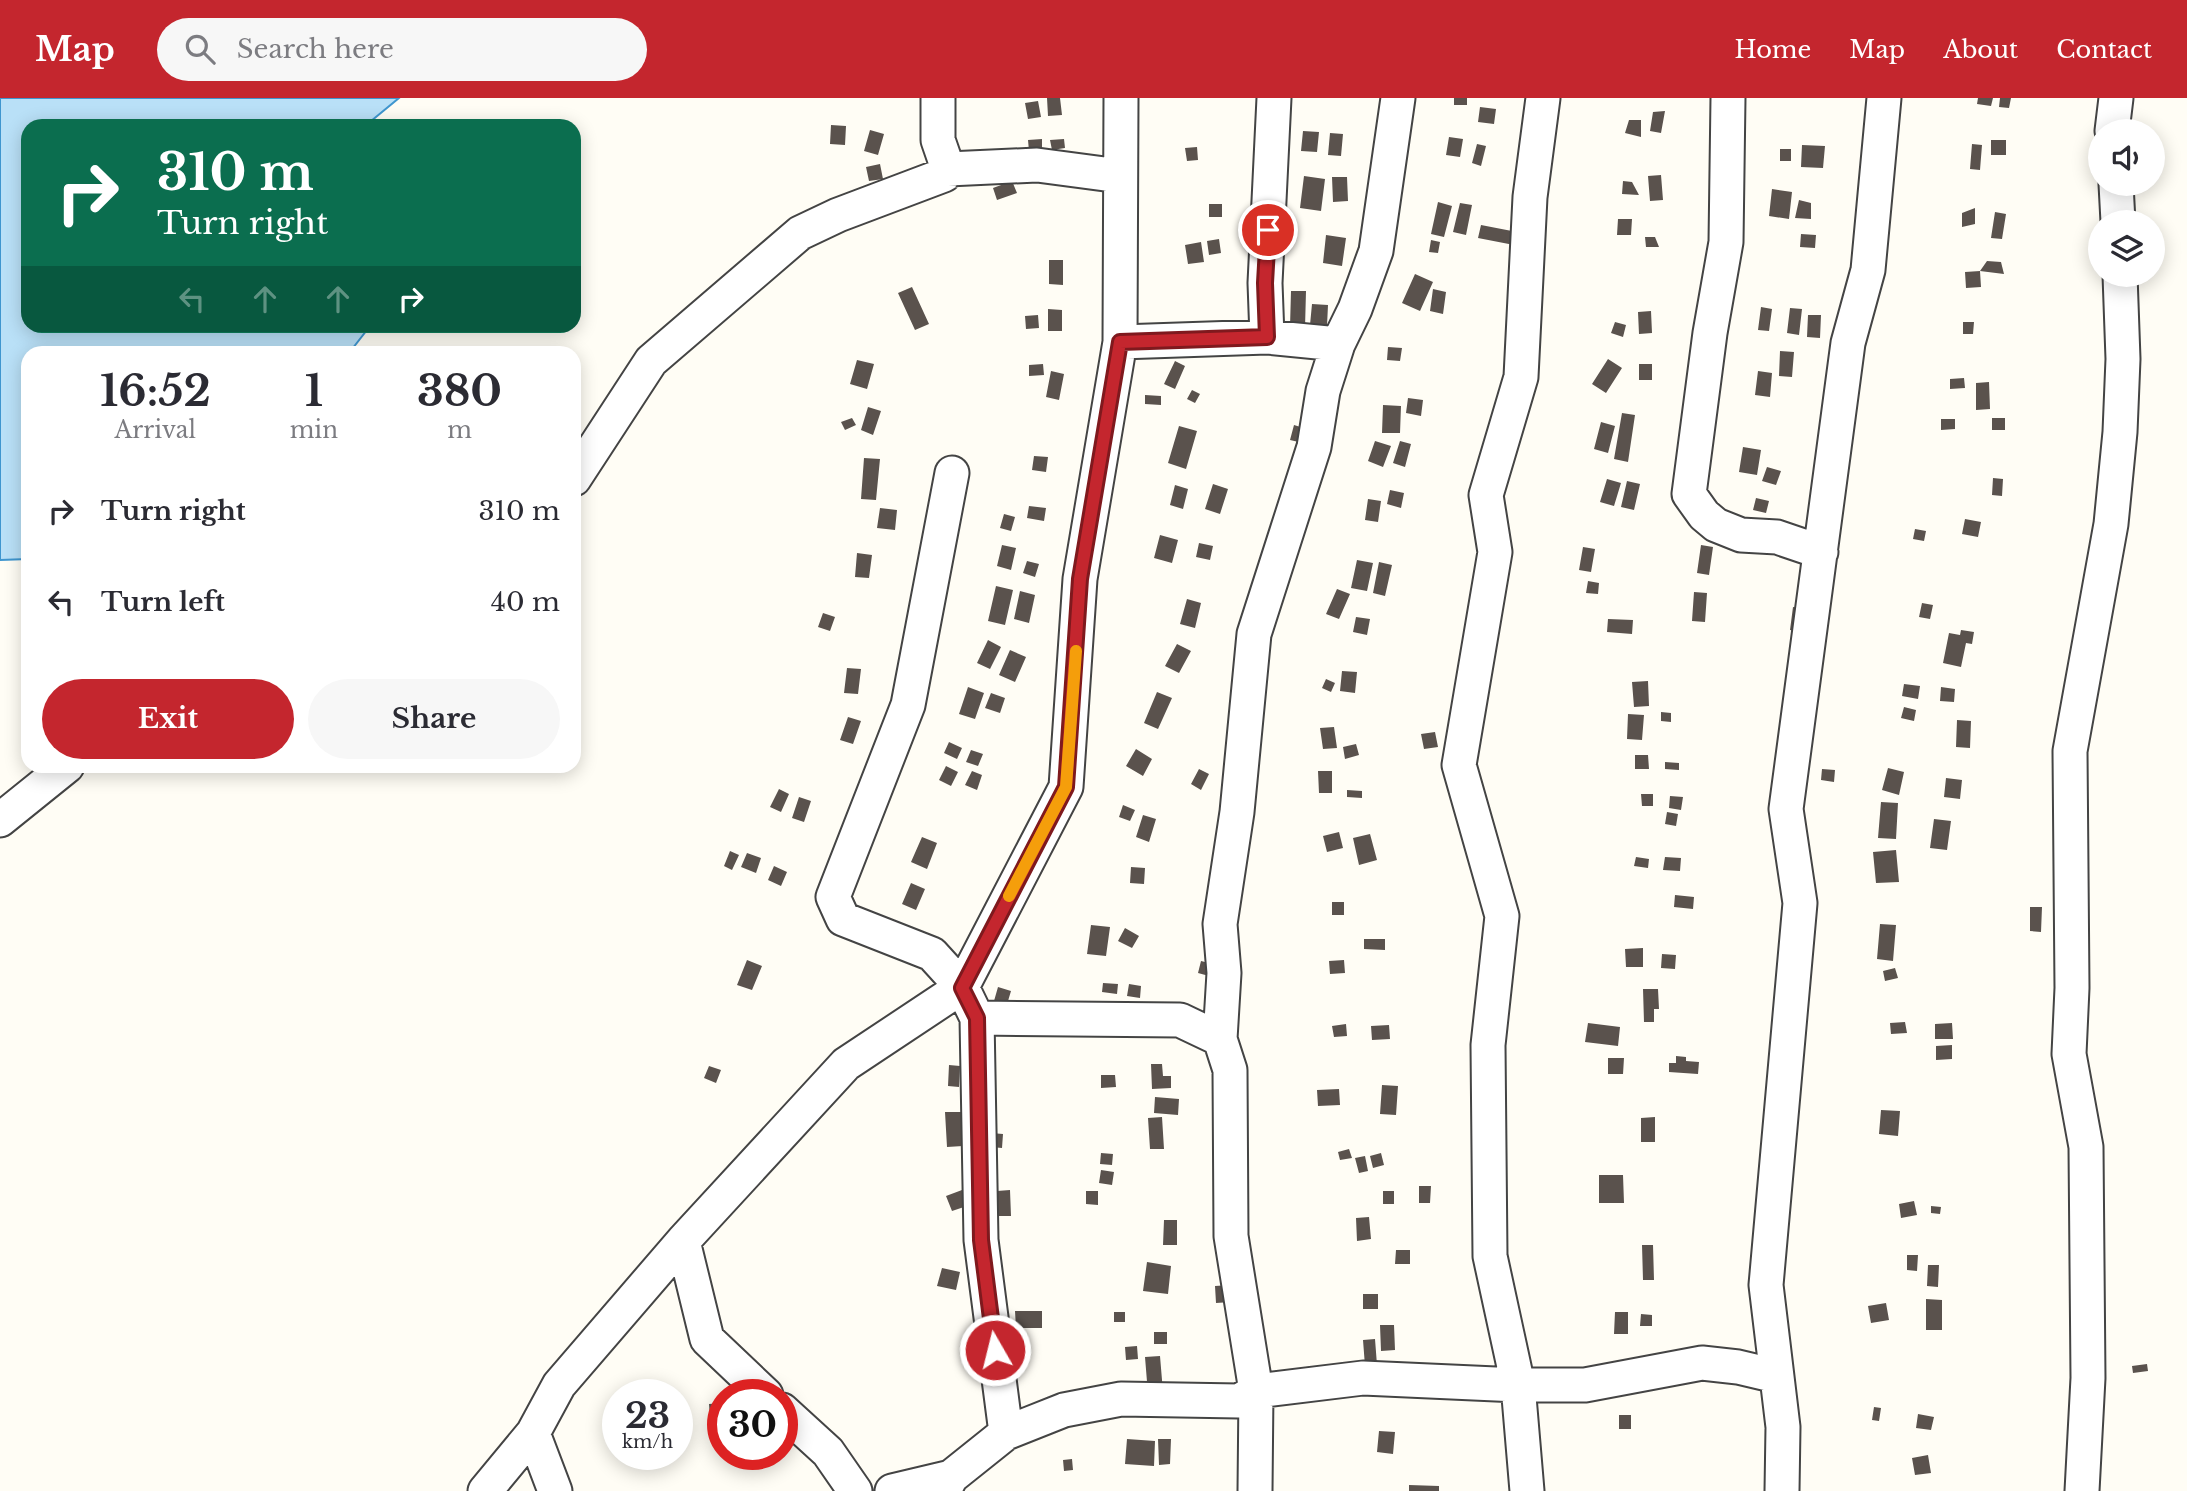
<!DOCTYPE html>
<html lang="en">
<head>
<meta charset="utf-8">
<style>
	:root { --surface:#fff; --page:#f7f7f7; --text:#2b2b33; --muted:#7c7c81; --accent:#c4262e }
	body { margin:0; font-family:"Libre Baskerville",serif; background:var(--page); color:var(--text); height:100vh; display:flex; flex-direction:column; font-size:26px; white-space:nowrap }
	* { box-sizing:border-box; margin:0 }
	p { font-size:23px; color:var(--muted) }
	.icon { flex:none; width:38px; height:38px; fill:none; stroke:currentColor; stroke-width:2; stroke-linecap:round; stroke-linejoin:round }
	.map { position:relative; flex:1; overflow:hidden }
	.sheet { position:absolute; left:21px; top:248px; width:560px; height:427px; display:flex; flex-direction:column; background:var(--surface); border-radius:21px; box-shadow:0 4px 18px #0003 }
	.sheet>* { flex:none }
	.top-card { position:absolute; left:21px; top:21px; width:560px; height:214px; border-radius:21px; box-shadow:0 4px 18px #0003; background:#0b6e4f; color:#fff; overflow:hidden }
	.fabs { position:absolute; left:2088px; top:21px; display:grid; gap:14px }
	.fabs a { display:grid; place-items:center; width:77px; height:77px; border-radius:50%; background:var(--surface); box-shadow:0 4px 18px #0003; font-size:35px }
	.speed { position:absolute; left:602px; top:1281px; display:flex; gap:14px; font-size:35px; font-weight:700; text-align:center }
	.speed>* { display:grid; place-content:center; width:91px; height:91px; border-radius:50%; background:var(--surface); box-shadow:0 4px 18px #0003; line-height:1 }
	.speed small { font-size:18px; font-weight:400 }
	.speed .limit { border:10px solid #d22; background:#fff; color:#111 }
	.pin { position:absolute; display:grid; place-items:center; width:60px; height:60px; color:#fff; margin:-30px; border:4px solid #fff; border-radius:50%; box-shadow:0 2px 7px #0007 }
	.me { position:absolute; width:77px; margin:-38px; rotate:352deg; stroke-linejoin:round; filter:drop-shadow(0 0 5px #0008) }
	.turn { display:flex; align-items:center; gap:24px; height:147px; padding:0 21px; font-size:32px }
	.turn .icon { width:91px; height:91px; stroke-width:2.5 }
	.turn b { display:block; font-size:49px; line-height:60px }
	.lanes { display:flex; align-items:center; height:66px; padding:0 21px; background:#0003; justify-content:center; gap:35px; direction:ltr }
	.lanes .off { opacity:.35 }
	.eta { display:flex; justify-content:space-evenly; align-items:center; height:119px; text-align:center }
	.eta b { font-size:42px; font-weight:700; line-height:49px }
	.button { display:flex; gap:14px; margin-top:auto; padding:14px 21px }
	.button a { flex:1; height:80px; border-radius:42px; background:var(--accent); color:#fff; font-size:28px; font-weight:700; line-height:80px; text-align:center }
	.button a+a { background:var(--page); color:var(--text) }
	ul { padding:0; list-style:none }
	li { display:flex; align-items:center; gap:21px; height:91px; padding:0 21px }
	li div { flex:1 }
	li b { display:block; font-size:26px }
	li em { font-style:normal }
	header { display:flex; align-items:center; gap:42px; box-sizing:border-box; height:98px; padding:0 35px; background:var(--accent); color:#fff }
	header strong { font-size:33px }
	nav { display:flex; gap:38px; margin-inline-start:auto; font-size:24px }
	.search { width:490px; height:63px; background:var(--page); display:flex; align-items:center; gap:18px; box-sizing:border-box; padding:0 24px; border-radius:38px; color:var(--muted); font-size:26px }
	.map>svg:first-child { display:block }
	.water { fill:#b9e0f7; stroke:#3f96cf; stroke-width:2 }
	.building { fill:#5a524d }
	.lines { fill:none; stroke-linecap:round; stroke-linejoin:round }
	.minor-casing { stroke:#444; stroke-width:37 }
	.minor { stroke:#fff; stroke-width:33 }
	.route-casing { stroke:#7f191e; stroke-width:18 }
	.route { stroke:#c4262e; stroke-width:12 }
	.slow { stroke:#f59e0b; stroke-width:12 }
</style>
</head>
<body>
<header>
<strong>Map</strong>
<div class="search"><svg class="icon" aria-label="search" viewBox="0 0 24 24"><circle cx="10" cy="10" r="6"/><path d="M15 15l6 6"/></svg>Search here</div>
<nav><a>Home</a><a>Map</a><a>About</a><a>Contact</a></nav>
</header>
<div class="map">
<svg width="2187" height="1393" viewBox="0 0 2187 1393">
	<rect width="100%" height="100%" fill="#fffdf5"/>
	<path class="water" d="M0 0H399L365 28H28V228H370L349 255 28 256V461L0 462Z"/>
	<path class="building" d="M1047 0H1060L1062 17 1048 18Z
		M1454 0H1467V7H1454Z
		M1978 0H1993L1991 8 1977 6Z
		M2000 0H2011L2009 10 1999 9Z
		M1038 3 1041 19 1028 21 1025 5Z
		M1480 9 1496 11 1494 26 1478 24Z
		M1665 13 1661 35 1650 33 1653 14Z
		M1629 22H1641V39L1625 35Z
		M831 27 846 28 845 47 830 46Z
		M870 32 884 36 878 57 864 53Z
		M1303 33 1319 34 1317 54 1301 53Z
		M1330 35 1343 36 1341 58 1328 57Z
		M1449 39 1463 41 1460 59 1446 57Z
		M1042 41V52L1029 53 1028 42Z
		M1064 41 1065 50 1052 52 1050 42Z
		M1991 42H2006V57H1991Z
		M1477 46 1486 48 1481 68 1472 65Z
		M1972 46 1982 47 1980 72 1970 71Z
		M1802 47 1825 48 1823 70 1801 69Z
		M1197 49 1198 62 1187 63 1185 50Z
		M1780 51H1791V63H1780Z
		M880 66 883 81 869 83 866 69Z
		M1661 77 1663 102 1650 103 1648 78Z
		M1304 78 1325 81 1321 113 1300 110Z
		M1332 79H1347L1348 103 1333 104Z
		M1012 83 1017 95 997 102 993 90Z
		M1623 83 1632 84 1639 97 1622 96Z
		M1772 91 1792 94 1789 121 1769 118Z
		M1799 102 1811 105V121L1795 120Z
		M1438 104 1452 108 1444 139 1431 136Z
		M1460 105 1472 107 1466 137 1453 134Z
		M1209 106H1222V119H1209Z
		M1975 110V126L1962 129V115Z
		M1995 114 2006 116 2002 141 1991 140Z
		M1618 121H1632L1631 137H1617Z
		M1481 127 1517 134 1514 147 1478 140Z
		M1801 136 1816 137 1815 150 1800 149Z
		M1326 137 1346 140 1342 168 1323 165Z
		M1645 139H1655L1659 149H1646Z
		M1219 141 1221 155 1209 157 1207 143Z
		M1431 142 1440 144 1438 155 1429 154Z
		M1201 144 1204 164 1188 166 1185 147Z
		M1049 162H1063V187L1049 186Z
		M1987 163 2001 164 2004 176 1980 173Z
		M1980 173 1981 189 1966 190 1965 174Z
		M1415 176 1433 184 1420 213 1402 205Z
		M912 189 929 226 915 232 898 195Z
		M1433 191 1446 194 1443 216 1430 213Z
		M1291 193H1306L1305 230 1290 229Z
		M1312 206 1328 207 1327 228 1310 227Z
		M1761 209 1772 211 1769 233 1758 232Z
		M1790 210 1802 211 1799 237 1787 235Z
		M1048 211 1062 212V233H1048Z
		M1651 213 1652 235 1639 236 1638 214Z
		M1038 217 1039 230 1026 231 1025 218Z
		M1808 217H1821L1820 240 1807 239Z
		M1615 224 1626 227 1623 239 1611 235Z
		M1963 224H1974L1973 236H1963Z
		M1388 249 1402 250 1400 263 1387 262Z
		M1780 253 1794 254 1792 279 1779 278Z
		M1608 261 1622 270 1606 295 1592 286Z
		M857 262 874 266 867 291 850 286Z
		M1175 263 1185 268 1175 291 1164 286Z
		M1043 266 1044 277 1029 278V267Z
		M1639 266H1652V282H1639Z
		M1051 273 1064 276 1059 302 1046 299Z
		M1758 273 1772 275 1770 299 1755 297Z
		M1964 280 1965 290 1950 291V281Z
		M1989 284 1990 311 1976 312V285Z
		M1192 292 1200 296 1195 305 1187 301Z
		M1145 297 1161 298V307L1145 306Z
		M1408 300 1423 302 1421 318 1406 315Z
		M1383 307 1401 308 1400 335H1382Z
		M868 309 881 313 873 337 861 332Z
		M1622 315 1635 317 1628 364 1614 361Z
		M852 320 856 327 845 332 841 324Z
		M1992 320H2005V332H1992Z
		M1941 321H1955V331L1941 332Z
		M1601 324 1615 328 1608 355 1594 351Z
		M1294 327 1307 331 1303 345 1290 342Z
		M1179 328 1197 333 1186 371 1168 365Z
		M1375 343 1391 348 1383 369 1368 363Z
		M1400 343 1411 346 1405 369 1393 365Z
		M1743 349 1761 352 1757 377 1739 374Z
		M1034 358 1048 359 1046 374 1032 372Z
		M864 360 880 361 876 402 861 401Z
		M1767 369 1781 373 1776 387 1762 383Z
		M1993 380 2003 381 2002 398 1992 397Z
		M1607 381 1621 385 1614 408 1600 404Z
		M1627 383 1640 386 1634 412 1621 409Z
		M1213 386 1228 391 1220 416 1205 411Z
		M1175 387 1188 391 1183 411 1170 407Z
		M1390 392 1404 395 1401 410 1387 406Z
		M1756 400 1769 403 1766 415 1753 412Z
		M1368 401 1381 403 1378 424 1365 422Z
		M1029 408 1046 410 1044 423 1027 420Z
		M880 410 897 412 895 432 877 430Z
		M1004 416 1015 419 1011 433 1000 430Z
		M1965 421 1981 424 1978 439 1962 436Z
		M1915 431 1926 433 1924 443 1913 441Z
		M1160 437 1178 442 1172 465 1154 460Z
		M1199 445 1213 448 1210 462 1196 459Z
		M1002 447 1016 450 1011 472 997 468Z
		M1701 447 1713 449 1709 477 1697 475Z
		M1583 449 1595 451 1591 474 1579 472Z
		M857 455 872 457 869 480 855 479Z
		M1357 462 1373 465 1367 493 1351 490Z
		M1027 463 1039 466 1035 479 1023 475Z
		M1379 464 1392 467 1385 498 1373 495Z
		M1588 483 1599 485 1598 496 1586 495Z
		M996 488 1013 492 1005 527 988 523Z
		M1337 491 1350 496 1339 521 1326 516Z
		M1020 493 1035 497 1029 525 1014 521Z
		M1694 494 1707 495 1705 524 1692 523Z
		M1187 501 1201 505 1195 530 1180 526Z
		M1922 505 1933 507 1930 521 1919 519Z
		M1793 509 1806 511 1803 534 1790 532Z
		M823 515 835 519 830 533 818 529Z
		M1356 519 1370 521 1367 537 1353 534Z
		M1608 521 1633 522 1632 536 1607 534Z
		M1961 532 1974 534 1972 546 1966 545 1961 569 1943 565 1949 535 1960 537Z
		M988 542 1001 549 990 571 977 565Z
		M1177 546 1191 553 1179 575 1165 568Z
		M1010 552 1026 559 1015 584 999 577Z
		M847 570 861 571 858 596 844 595Z
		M1342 573 1357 574 1355 595 1340 593Z
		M1326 581 1335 585 1331 594 1322 590Z
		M1648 583 1649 608 1634 609 1632 584Z
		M1904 586 1920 588 1918 601 1902 598Z
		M968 589 984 595 975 621 959 616Z
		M1941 589 1955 591 1954 604 1940 603Z
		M1157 594 1172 600 1158 631 1144 625Z
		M991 595 1005 600 1000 615 985 610Z
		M1904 609 1916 612 1914 623 1901 620Z
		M1661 614 1671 615V624L1661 623Z
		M1628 616 1644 617 1642 642 1627 641Z
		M848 619 861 623 853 646 840 642Z
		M1957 622 1971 623 1970 650 1956 649Z
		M1334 629 1337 650 1323 651 1320 630Z
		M1435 634 1438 649 1424 651 1421 636Z
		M949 644 962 650 957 661 944 655Z
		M1356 646 1359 657 1345 661 1343 649Z
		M1136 651 1152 661 1143 678 1126 668Z
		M971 652 983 656 978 668 966 664Z
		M1635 657H1648L1649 671H1635Z
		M1665 664 1679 665V672L1665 671Z
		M946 668 958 674 951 688 939 682Z
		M1888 670 1904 674 1899 697 1882 692Z
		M1199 671 1209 676 1201 692 1191 686Z
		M1822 671 1835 672 1834 684 1821 682Z
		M972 673 982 677 977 692 965 687Z
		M1318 673H1332V695H1319Z
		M1946 680 1962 682 1960 701 1944 699Z
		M779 691 789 696 781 714 770 709Z
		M1347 692 1362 693V700L1347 699Z
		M1641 696H1653V708H1642Z
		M1670 698 1683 699 1681 712 1669 710Z
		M799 699 811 703 804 724 792 720Z
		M1881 704 1898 705 1896 741 1878 740Z
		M1123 707 1135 712 1130 723 1119 719Z
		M1667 714 1678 716 1676 728 1665 726Z
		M1143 717 1156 721 1149 744 1136 739Z
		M1934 721 1951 723 1947 752 1930 750Z
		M1339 734 1343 750 1327 754 1323 738Z
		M1370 736 1377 762 1359 767 1353 740Z
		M922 739 937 745 927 771 911 764Z
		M1896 752 1899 784 1876 785 1873 754Z
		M730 753 739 757 732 772 724 768Z
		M747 755 761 760 756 775 741 769Z
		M1636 759 1649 761 1648 770 1634 768Z
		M1665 759 1681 760 1680 773 1663 772Z
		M774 768 787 774 781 788 768 782Z
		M1131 769 1145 770 1144 786 1130 785Z
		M911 785 925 791 916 812 902 806Z
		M1675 797 1694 799 1693 811 1674 809Z
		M1332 804H1344V817H1332Z
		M2030 809H2042L2041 834 2030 833Z
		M1880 826 1896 827 1893 863 1877 861Z
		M1091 827 1110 829 1106 858 1087 856Z
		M1125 830 1139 838 1132 850 1118 843Z
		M1364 841H1385V852L1364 851Z
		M1643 850V869H1626L1625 851Z
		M1662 856 1676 857 1675 871 1661 870Z
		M747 862 762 868 752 892 737 887Z
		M1344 862 1345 875 1330 876 1329 863Z
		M1201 863 1213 866 1209 878 1198 875Z
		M1895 870 1898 880 1885 883 1883 873Z
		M1103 885 1118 886 1117 896 1102 894Z
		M1129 886 1141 888 1140 900 1127 898Z
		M998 889 1011 893 1005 913 992 910Z
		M1643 891H1658L1659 911H1654V924H1644Z
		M1905 924 1907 935 1891 936 1890 925Z
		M1588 925 1620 929 1618 948 1585 944Z
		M1952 925 1953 941H1935V926Z
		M1346 926 1347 938 1334 939 1332 928Z
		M1389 927 1390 941 1372 942 1371 928Z
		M1952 947V961L1936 962V948Z
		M1676 958 1686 959V963L1699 964 1698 976 1669 974V965H1676Z
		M1608 960H1624L1623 976H1608Z
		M1151 966H1162L1163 978H1171V990L1152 991Z
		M949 967 960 968 959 989 948 988Z
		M709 968 721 972 716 985 704 980Z
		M1101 977H1115L1116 989 1101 990Z
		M1382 987 1398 988 1396 1017 1380 1016Z
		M1339 991 1340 1007 1318 1008 1317 992Z
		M1155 999 1179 1001 1178 1017 1154 1015Z
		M1881 1012 1900 1013 1898 1038 1879 1036Z
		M945 1014H961L963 1048 947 1049Z
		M1162 1019 1164 1051H1150L1148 1020Z
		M1655 1019V1044H1641V1020Z
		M991 1035 1003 1036 1002 1050 991 1049Z
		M1349 1051 1352 1060 1340 1062 1338 1054Z
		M1101 1055 1113 1056 1112 1067 1100 1066Z
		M1381 1055 1384 1067 1373 1070 1370 1058Z
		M1365 1058 1368 1073 1359 1075 1355 1060Z
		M1101 1072 1114 1074 1112 1087 1099 1085Z
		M1599 1077H1623L1624 1105H1599Z
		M1419 1088H1431L1430 1105H1419Z
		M962 1092 967 1108 952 1113 946 1098Z
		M1010 1092 1011 1118H998L997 1093Z
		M1086 1093H1098V1107L1086 1106Z
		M1383 1093H1394V1106H1383Z
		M1914 1103 1917 1117 1901 1120 1899 1106Z
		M1931 1108 1941 1109 1940 1116 1931 1115Z
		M1369 1119 1371 1141 1357 1143 1356 1120Z
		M1164 1122H1177V1147H1163Z
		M1642 1147H1653L1654 1182H1643Z
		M1396 1152H1410V1166H1395Z
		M1907 1157H1918L1917 1173 1907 1172Z
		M1147 1164 1171 1168 1168 1196 1143 1193Z
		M1928 1167H1939L1938 1189 1927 1188Z
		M942 1170 960 1174 956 1192 937 1188Z
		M1230 1187 1231 1204 1216 1205 1215 1188Z
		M1363 1196H1378V1211H1363Z
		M1926 1201 1942 1202V1232H1926Z
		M1886 1205 1889 1222 1871 1225 1868 1208Z
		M1015 1213H1042V1230H1016Z
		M1114 1214H1125V1224H1114Z
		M1615 1214H1628V1236H1614Z
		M1641 1216 1652 1217V1228H1640Z
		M1380 1227H1394L1395 1252 1381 1253Z
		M1154 1234H1167V1246H1154Z
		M1375 1241 1377 1267 1365 1268 1363 1242Z
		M1137 1248 1138 1261 1126 1262 1125 1249Z
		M1160 1258 1163 1294 1148 1296 1145 1259Z
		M2147 1266 2148 1273 2133 1275 2132 1268Z
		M723 1305V1332L711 1333 709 1306Z
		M1874 1309 1881 1310 1879 1323 1872 1322Z
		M1918 1316 1934 1319 1931 1332 1916 1330Z
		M1619 1317H1631V1331H1619Z
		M1379 1333 1395 1334 1393 1356 1377 1354Z
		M1127 1341 1155 1343 1154 1368 1125 1366Z
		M1158 1341H1171L1170 1366 1159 1367Z
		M1928 1357 1931 1375 1915 1377 1912 1360Z
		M1072 1361 1073 1372 1064 1373 1063 1362Z
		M1409 1387 1439 1388V1393H1409Z"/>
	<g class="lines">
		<g class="minor-casing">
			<path id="minor" d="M938 0V42L948 71 1037 67 1120 78
				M1728 0 1726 144 1710 235 1689 396 1704 417 1716 427 1741 437 1777 439 1821 454
				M2112 33 2116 0
				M2116 86 2118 124
				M1267 239 1265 185 1274 0
				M1120 244 1267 239 1338 246 1355 211 1376 153 1398 0
				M574 381 651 263 800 135 838 117 944 77 948 71
				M0 722 67 668
				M977 920 1180 922 1220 941 1230 972 1231 1138 1256 1293 1255 1393
				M1220 941 1224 875 1220 826 1237 714 1254 536 1314 349 1323 293 1338 246
				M683 1143 707 1241 766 1297
				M782 1312 828 1354 855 1393
				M533 1335 555 1393
				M1006 1335 1064 1312 1121 1301 1239 1303 1256 1293 1363 1280 1518 1287H1585L1702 1265 1738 1269 1776 1278
				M485 1393 533 1335 559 1287 683 1143 846 966 962 889 1066 689 1080 481 1120 244 1121 0
				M892 1393 951 1379
				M944 1393 951 1379 1006 1335 981 1142 977 920 962 889 932 856 843 821 833 799 908 607 952 375
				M1527 1393 1518 1287 1490 1158 1488 947 1502 818 1459 667 1495 454 1486 397 1521 279 1530 99 1543 0
				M1782 1393 1783 1329 1766 1187 1800 805 1786 711 1848 245 1868 172 1884 0
				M2082 1393 2088 1280 2086 1049 2069 956 2072 890 2070 653 2111 426 2120 334 2123 261 2120 177"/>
		</g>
		<use href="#minor" class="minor"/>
	</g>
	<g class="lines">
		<g class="route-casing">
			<path id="route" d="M995 1252 981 1142 977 920 962 890 1066 689 1080 481 1120 244 1267 239 1265 185 1268 132"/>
		</g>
		<use href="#route" class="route"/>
		<path class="slow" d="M1009 798 1066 689 1076 553"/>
	</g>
</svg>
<div class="fabs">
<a><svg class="icon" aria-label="sound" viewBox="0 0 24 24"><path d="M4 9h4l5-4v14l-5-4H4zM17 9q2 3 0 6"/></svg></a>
<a><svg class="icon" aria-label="layers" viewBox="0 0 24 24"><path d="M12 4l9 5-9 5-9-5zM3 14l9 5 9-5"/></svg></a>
</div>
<div class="speed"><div>23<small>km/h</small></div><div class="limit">30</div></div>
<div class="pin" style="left:1268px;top:132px;background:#d93025"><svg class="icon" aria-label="arrive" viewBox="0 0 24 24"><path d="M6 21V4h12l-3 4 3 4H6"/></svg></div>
<svg class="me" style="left:995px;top:1252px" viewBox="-20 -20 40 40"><circle r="17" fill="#c4262e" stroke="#fff" stroke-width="3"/><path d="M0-11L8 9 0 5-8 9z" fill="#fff"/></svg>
<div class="top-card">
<div class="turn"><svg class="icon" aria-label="right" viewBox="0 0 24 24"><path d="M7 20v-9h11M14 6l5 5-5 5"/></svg><div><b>310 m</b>Turn right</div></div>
<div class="lanes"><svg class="icon off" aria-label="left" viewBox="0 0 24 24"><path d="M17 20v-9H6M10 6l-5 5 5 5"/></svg><svg class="icon off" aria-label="ahead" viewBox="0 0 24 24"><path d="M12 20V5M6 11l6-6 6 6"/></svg><svg class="icon off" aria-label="ahead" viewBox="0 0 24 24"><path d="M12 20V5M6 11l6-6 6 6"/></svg><svg class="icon" aria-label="right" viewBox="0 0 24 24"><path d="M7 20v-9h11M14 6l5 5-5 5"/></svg></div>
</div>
<section class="sheet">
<div class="eta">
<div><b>16:52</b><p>Arrival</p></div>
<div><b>1</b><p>min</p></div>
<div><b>380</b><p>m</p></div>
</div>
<ul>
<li><svg class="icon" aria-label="right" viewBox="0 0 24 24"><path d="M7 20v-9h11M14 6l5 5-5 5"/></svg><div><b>Turn right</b></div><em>310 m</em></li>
<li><svg class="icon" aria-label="left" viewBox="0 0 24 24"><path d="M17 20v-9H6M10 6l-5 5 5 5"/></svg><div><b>Turn left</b></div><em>40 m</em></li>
</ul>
<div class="button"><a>Exit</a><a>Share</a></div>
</section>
</div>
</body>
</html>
